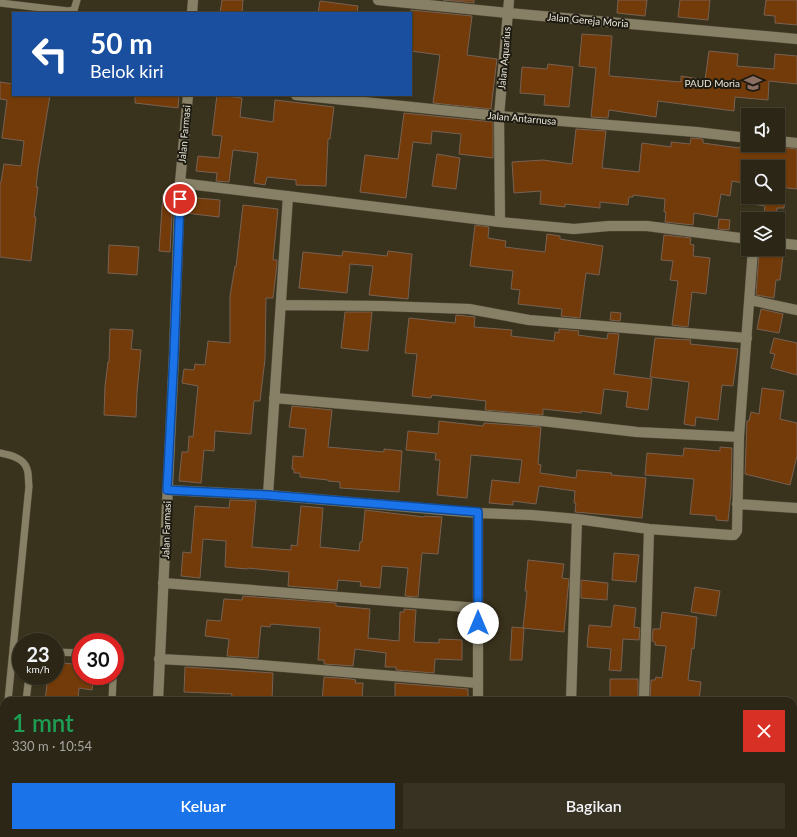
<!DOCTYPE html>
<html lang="id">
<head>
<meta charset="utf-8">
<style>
	:root { --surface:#2b2615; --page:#373222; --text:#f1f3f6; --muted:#a6a5a0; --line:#474334; --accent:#1a73e8 }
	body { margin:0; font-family:Lato,sans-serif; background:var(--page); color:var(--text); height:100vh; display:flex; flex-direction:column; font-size:15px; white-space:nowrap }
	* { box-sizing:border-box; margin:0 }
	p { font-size:13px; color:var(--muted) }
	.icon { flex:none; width:22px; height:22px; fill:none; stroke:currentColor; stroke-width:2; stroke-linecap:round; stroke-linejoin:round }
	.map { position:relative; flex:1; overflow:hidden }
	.panel { position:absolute; left:0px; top:697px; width:797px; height:140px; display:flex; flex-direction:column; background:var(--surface); border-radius:12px 12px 0 0; box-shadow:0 1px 3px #0004,0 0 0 1px var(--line) }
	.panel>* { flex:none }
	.top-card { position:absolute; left:12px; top:12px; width:400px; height:84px; border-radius:0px; box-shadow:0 1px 3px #0004,0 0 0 1px var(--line); background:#1a4fa0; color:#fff; overflow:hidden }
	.tools { position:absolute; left:741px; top:108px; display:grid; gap:8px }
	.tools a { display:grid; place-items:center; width:44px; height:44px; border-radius:0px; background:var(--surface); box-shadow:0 1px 3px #0004,0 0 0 1px var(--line); font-size:20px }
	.speed { position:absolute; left:12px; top:633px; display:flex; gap:8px; font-size:20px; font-weight:700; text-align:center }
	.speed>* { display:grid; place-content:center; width:52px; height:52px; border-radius:50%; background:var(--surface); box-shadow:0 1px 3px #0004,0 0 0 1px var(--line); line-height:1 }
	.speed small { font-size:10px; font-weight:400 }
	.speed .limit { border:6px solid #d22; background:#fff; color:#111 }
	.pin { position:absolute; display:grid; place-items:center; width:34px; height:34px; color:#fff; margin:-17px; border:2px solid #fff; border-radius:50%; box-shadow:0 1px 4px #0007 }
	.me { position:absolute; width:44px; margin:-22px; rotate:0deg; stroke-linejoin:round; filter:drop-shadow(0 0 3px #0008) }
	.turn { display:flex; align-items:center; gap:14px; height:84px; padding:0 12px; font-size:18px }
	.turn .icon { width:52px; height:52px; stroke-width:2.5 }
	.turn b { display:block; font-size:28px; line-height:34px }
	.round { display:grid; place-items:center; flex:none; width:42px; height:42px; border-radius:0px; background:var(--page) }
	.summary { display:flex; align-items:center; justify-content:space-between; height:68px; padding:0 12px }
	h1 { font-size:24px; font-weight:600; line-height:30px; color:#1e9e55 }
	.action { display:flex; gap:8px; margin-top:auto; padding:8px 12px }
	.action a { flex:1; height:46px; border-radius:0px; background:var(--accent); color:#fff; font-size:16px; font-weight:600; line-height:46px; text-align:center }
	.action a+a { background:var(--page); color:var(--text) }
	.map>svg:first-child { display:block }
	.building { fill:#723b09; stroke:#786152 }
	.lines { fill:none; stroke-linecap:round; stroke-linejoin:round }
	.service-casing { stroke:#554f3c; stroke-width:8 }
	.minor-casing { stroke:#554f3c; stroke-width:11 }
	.tertiary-casing { stroke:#554f3c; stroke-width:11 }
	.service { stroke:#878067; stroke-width:7 }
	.minor { stroke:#878067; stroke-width:10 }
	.tertiary { stroke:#878067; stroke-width:10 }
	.route-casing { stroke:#114b97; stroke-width:10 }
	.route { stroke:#1a73e8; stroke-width:7 }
	.labels { text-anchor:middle; stroke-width:4; stroke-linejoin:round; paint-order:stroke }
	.street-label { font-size:10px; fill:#ebe7da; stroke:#1d1a11 }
	.poi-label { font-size:10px; fill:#ebe7da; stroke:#1d1a11; text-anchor:end }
</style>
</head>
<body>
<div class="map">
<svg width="797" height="837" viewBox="0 0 797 837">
	<rect width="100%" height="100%" fill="#39321c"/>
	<path class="building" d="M222 0H243L242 13H220Z
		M443 0H474V3Z
		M618 0H647L645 16 617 13Z
		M680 0H710L708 20 678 17Z
		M766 0H797V25L775 23V16L764 15Z
		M320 1 358 6 357 13H318Z
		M411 10 472 16 467 55 497 59 491 109 433 103 440 55 411 51Z
		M582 34 612 36 609 74 610 76 681 82V76L705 80 709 51 738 54 737 66 774 69 775 54 797 56V84L769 81 768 100 735 97 734 111 658 101 656 117 609 110 608 118 591 117 596 68 579 66Z
		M548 64 573 67 569 107 544 105 545 95 520 93 522 67 547 69Z
		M0 82 13 84V95H50L38 169 36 187H38L34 217H36L31 261 0 257V182H1L4 164 21 166 24 141 2 138 7 100 0 99Z
		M135 95H179L178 108 135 103Z
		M217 95 242 98 240 117 273 122 275 100 334 107 330 139H328L326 186 296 185V180L267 177 265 185 254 183 258 153 233 150 229 182 216 181 217 173 196 171 198 156 219 158 222 136 212 135Z
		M404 113 493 122V158L459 154 461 134 432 131 431 144 413 142 406 198 360 192 365 155 398 159Z
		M576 129 606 131 602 168 639 172 642 143 671 147V142L690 144 691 138 703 139V143L739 148V147L770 151 771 145H773L777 147 797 149V189L778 187V167H748V184L732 181 730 196 721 194 717 217 694 213 693 225 665 222 666 212H664L665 199 633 195V197H629L628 205 600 202V208L565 204V207L540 204 541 191 514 193 512 162 543 160 572 164Z
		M437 154 460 158 456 189 432 186Z
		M163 194 173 195 170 252 159 251Z
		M186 197 220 200 219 217 185 213Z
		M753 197H785L784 208H777L776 219 764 217 765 206 752 204Z
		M243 205 278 209 273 260H277V264L273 298H266L265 359 260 401H254L251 434 215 431 214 451 204 450 201 483 179 481 182 452H188L189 436 193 437 198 386 182 383 184 369 194 370 195 364 205 365 208 341 230 343V296L235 266 236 267Z
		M719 219 730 220 729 230 718 229Z
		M475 225 489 227 488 238 506 241 505 247 545 252 547 234 560 236V239L603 246 599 275 586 273 580 318 561 316 562 309 518 304 520 290 511 289 513 271 470 266Z
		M664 235 691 238 690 244 694 245 693 256 710 258 706 294 692 292 688 327 672 325 678 281 670 280 673 261 661 260Z
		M109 245 139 247 137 275 108 273Z
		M343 251 387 256 388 251 412 254 408 299 369 295 373 266 350 264 347 293 299 288 303 252 342 256Z
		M759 253 783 256 780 280H776L774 298 756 295Z
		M761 309 783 314 779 333 757 329Z
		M345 312H372L368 351 341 348Z
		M611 312 621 313 620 321 610 320Z
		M456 315 475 317 474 327 512 330 511 336 554 341 555 332 559 333V329L579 331 578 335 607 339 608 333 619 334 614 374 652 379 648 410 626 407 628 392 604 389 601 414 581 411V413L543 409V415L485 410 486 401 432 395 431 398 412 396 417 354 405 353 409 318 455 323Z
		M110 329 133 330 131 349 141 350 137 392 136 417 104 415 105 386 108 362H109Z
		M655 338 691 340 690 344 738 349 733 386 722 385 718 420 696 417 695 426 684 424 689 382 650 377Z
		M774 338 797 343V375L771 368 775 354 770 353Z
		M762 388 784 391 780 419 797 423V456L790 485 745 474 747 421H749L751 412 759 414Z
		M292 406 332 410 328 447 384 452V449L402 451 399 492 340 488V482L328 481V480L300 477V473H294V469H292L293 456 303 457 306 429 289 427Z
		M439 421 483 426 484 423 541 427 538 464 541 465 540 473 576 478 577 470 612 473 611 475 646 478 642 518 575 512 576 503H574L575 491 539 486 536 504 513 501V505L489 503 492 480 519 483 522 460 471 455 467 498 437 495 440 460H435L436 453 406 450 408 431 438 434Z
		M720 447 732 448 731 493 728 521 716 520V516L690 514 694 479 645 475 647 453 683 456 684 448 720 451Z
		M230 500 256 501 252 547 291 550V545L297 546 301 506 323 508 320 547 359 551 360 542H362L365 510 424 517V516L442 517 438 554 422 553 418 597 405 596 408 568 382 566 380 588 360 586 361 582 338 580 337 590 288 586 289 572 247 568V569L225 567 226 541 203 539 200 578 181 576 183 552 191 553 195 506 229 508Z
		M614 553 639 555 636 582 612 580Z
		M528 560 564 564 562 578 569 579 564 632 523 628 527 591H525Z
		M581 580 608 583 607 600 581 598Z
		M695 587 720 591 716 616 691 612Z
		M243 596 336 603V606L370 609 368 638 399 641 400 612H404V609L416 610 414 642 439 643V639L462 640V660L435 659 434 673 396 670V667H385L386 653 355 649 353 666 324 664V660H318L320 628 271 624 270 627 261 626 258 658 227 656 229 639 205 636 207 620 221 621 224 599 242 600Z
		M614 605 636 608 634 627 640 628 639 640 623 639 621 671 609 670 611 649 587 647 589 625 611 627Z
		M662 612 697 617 694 649 692 648 688 680 701 682 699 701H650L651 680H655L656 677 662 678 666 646 655 645V642L652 641 653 629H660Z
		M512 627 524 628 522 660H510Z
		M55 662 81 665V676H94L92 690 79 688 78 701H45L48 676H55Z
		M185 667 273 673 272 701H231L232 694 184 692Z
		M324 677 351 679 356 680 355 683H363L362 701H322Z
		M610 679H638V701H610Z
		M395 683 468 689V701H395Z"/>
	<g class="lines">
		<g class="service-casing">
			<path id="service" d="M0 3 68 11 74 10 77 0
				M0 453C10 455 24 458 27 469 29 474 28 481 29 486L8 701
				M55 652 81 653
				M111 676 113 679 112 701
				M26 701 29 676
				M0 778 4 737"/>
		</g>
		<g class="minor-casing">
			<path id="minor" d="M378 0 508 13 797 39
				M296 95 499 116 696 132 748 138
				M778 141 797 143
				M180 183 500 222 574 229 609 226H647L748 239
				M500 222 499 116 509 0
				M778 243 797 245
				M750 300 797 310
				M281 305 383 306 469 309 529 320 747 338
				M274 398 542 421 637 432 739 437 753 249
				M167 490 268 495 478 513 531 515 577 519 649 529 730 535H734L737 531 739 437
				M268 495 288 196
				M737 504 797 508
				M478 513V701
				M163 583 478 608
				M159 659 236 663 477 683
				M571 701 577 519
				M644 701 649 529
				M793 753H797
				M0 802 4 803
				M793 808 797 809
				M298 833 333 837
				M481 837V833
				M568 837 569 833
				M640 837V833"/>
		</g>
		<g class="tertiary-casing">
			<path id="tertiary" d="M192 13 193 0
				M158 701 174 354 180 183 188 95
				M150 837V833"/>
		</g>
		<use href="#service" class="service"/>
		<use href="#minor" class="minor"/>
		<use href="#tertiary" class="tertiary"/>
	</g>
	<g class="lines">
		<g class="route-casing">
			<path id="route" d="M180 199 174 354 167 490 268 495 478 512V623"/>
		</g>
		<use href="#route" class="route"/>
	</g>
	<defs>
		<g id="school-bare" transform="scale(1.38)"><path d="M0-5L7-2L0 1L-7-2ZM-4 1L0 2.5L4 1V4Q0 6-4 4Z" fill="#8d6e63" stroke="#1d1a11" stroke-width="2.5" paint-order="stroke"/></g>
	</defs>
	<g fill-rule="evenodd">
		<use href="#school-bare" x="753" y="83"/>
	</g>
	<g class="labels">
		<g class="street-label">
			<text transform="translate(588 20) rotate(5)" y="4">Jalan Gereja Moria</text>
			<text transform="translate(504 58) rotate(-85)" y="4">Jalan Aquarius</text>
			<text transform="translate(522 118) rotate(5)" y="4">Jalan Antarnusa</text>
			<text transform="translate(184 134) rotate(-85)" y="4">Jalan Farmasi</text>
			<text transform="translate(166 530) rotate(-88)" y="4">Jalan Farmasi</text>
		</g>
		<g class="poi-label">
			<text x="740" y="87">PAUD Moria</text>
		</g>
	</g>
</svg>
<div class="tools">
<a><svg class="icon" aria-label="sound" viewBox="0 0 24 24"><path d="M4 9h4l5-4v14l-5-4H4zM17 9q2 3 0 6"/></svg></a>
<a><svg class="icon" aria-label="search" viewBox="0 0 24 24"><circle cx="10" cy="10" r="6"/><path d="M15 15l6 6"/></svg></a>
<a><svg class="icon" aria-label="layers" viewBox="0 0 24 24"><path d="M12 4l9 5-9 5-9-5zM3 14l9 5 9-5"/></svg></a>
</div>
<div class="speed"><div>23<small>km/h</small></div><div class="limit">30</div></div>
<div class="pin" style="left:180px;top:199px;background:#d93025"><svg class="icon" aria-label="arrive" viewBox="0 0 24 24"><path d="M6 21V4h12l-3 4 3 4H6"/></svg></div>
<svg class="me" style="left:478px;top:623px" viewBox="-20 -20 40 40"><circle r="19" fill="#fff"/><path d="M0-13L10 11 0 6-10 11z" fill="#1a73e8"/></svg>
<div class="top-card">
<div class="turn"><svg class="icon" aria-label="left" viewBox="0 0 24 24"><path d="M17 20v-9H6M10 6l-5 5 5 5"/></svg><div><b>50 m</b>Belok kiri</div></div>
</div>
<section class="panel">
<div class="summary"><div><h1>1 mnt</h1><p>330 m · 10:54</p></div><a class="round" style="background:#d93025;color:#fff"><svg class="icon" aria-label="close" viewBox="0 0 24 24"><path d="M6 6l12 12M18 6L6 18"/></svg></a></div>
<div class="action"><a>Keluar</a><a>Bagikan</a></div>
</section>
</div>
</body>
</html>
